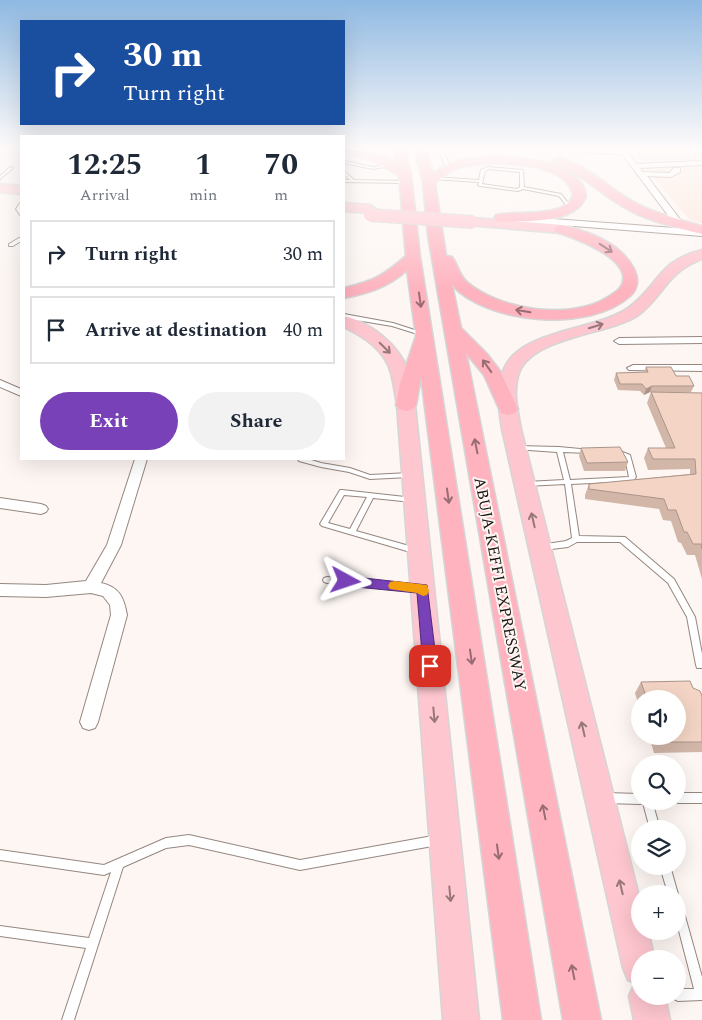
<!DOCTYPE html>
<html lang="en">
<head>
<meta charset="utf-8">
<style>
	:root { --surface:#fff; --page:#f2f2f3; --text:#1f2937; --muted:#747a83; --line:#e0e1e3; --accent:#7941b7 }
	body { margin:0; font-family:Spectral,serif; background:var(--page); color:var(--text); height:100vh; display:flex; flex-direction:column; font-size:19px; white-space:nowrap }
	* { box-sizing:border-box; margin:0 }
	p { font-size:16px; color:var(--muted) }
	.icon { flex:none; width:28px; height:28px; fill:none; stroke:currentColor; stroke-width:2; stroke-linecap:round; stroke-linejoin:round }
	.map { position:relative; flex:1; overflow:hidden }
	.side { position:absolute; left:20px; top:135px; width:325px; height:325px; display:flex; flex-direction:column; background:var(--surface); border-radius:0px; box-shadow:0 5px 20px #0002 }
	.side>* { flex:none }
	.top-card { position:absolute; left:20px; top:20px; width:325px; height:105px; border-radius:0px; box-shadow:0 5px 20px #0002; background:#1a4fa0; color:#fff; overflow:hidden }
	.fabs { position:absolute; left:631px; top:690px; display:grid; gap:10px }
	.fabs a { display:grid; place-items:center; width:55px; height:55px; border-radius:50%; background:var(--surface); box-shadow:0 5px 20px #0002; font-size:25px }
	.pin { position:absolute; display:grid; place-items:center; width:42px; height:42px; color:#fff; margin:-21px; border-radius:10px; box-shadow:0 2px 8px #0006 }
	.me { position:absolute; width:55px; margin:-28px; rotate:95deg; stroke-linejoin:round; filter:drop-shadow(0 0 4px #0008) }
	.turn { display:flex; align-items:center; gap:18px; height:105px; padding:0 20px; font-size:22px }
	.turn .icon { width:65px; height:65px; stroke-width:2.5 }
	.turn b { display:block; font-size:35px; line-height:42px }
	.eta { display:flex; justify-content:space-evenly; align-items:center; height:85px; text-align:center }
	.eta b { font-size:30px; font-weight:700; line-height:35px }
	.button { display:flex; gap:10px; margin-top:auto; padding:10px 20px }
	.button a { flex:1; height:58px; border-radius:30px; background:var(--accent); color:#fff; font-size:20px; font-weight:700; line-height:58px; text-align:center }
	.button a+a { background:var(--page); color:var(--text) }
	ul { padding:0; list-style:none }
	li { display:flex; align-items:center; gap:15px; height:68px; margin:0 10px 8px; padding:0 10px; border:2px solid var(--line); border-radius:0px }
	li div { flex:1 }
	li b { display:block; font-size:19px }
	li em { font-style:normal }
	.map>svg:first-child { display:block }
	.built { fill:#fee5d9 }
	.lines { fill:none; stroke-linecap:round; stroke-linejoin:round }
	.service-casing { stroke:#95877f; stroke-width:2 }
	.minor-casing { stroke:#95877f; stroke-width:2 }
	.tertiary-casing { stroke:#95877f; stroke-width:2 }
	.primary-casing { stroke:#d6d5d5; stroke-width:3 }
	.trunk-casing { stroke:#d6d5d5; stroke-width:3 }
	.service { fill:#fff; fill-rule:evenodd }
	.minor { fill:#fff; fill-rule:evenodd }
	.tertiary { fill:#fff; fill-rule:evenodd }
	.primary { fill:#fec6cf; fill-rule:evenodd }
	.trunk { fill:#feb3bf; fill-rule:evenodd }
	.primary-bridge-casing { stroke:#d6d5d5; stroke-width:14; stroke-linecap:butt }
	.primary-bridge { stroke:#fec6cf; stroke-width:12 }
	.wall { fill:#d2b7a9 }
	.shaded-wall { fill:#ab958a }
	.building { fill:#f4d5c5; stroke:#ab958a }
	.oneway { stroke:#986c72 }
	.oneway2 { stroke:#98777a }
	.route { fill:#7941b7; stroke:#4f2a77 }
	.slow { fill:#f59e0b }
	.labels { text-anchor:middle; stroke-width:4; stroke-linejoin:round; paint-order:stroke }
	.street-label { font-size:16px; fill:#1b1613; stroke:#fdf6f3 }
</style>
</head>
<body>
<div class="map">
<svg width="702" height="1020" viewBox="0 0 702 1020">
	<rect width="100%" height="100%" fill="#fdf6f3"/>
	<path class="built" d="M631 148H702V223L690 220 643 165Z"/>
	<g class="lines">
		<g class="service-casing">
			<path id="service" d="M438 148H442L451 169H449L444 163Z
				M344 161 373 167 393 164 395 165 373 169 344 163Z
				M10 167 13 168 0 179V176Z
				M488 167 523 170 524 187 561 194 572 208 569 209 559 196 523 189 518 191 480 186 478 185 479 182 433 179 431 178 433 177 479 180 481 170ZM488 169 520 172V187L517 189 482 184 485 171Z
				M344 171 354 180 406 181 408 182 406 183 344 182V180H350L344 174Z
				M20 203H21L20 209 21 211V215H20L16 209Z
				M19 238H21V241L13 246H9V244Z
				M344 314 393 323 427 334 424 336 392 326 344 318Z
				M517 446 559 447 591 450 592 451 589 453 563 452 570 480 629 477 625 458 612 451 615 449 630 455 636 477 633 481 571 484 579 536 625 537 674 579 695 617 702 654V668H697L696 665 687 617 668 583 620 542H577L568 547 543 550 540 549 539 547 540 545 566 541 572 538 565 484 526 486 523 484 526 482 564 480 557 452 515 449 514 448 515 447Z
				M298 459H308L321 463 350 468 370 475 410 473 413 475 410 477 370 479 349 472 321 467 299 461Z
				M340 490H342L414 498 415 500 414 502H412L373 498 356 531 420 549 421 551 420 553 417 554 322 526 320 524ZM344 495 367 497 350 529 328 523Z
				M327 577 420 585 423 586 424 588 423 590 420 591 327 583 324 582 323 580 324 578Z
				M605 793 640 794V801H652L660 829H650L643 803 640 804 605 803 602 801 600 798 602 795Z
				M678 793H702V803H678L675 801H678Z
				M189 835 300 860 438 835 442 836 443 840 442 844 438 845 300 870 189 845 166 848 123 867 74 1020H62L86 948 0 936V926L89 938 111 872 104 875 0 860V850L104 865 166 838Z
				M660 866H670L678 894V896V894H668Z
				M678 904 682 905 683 909 702 977V1000L678 1001 674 999 673 996H678V989H694L678 927Z"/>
		</g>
		<g class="minor-casing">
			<path id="minor" d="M618 148H625L637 164 702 161V165L640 168 643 172 669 173 674 168H680V172L671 177 647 176 682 222V226H676L622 154 589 153 585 151 589 149 619 150Z
				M702 337V343L619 344 614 341 619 338Z
				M633 365H702V371L629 370 627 368Z
				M0 380 21 389V396L0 387Z
				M135 459H147L121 545 101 583C119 587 124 597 127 615L98 722 95 728 89 730 83 728 80 722 111 615 110 605 103 596 91 593 46 597 0 596V584L46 585 86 581 107 545Z
				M0 498 41 504 46 506 48 509 46 512 41 514 0 508Z"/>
		</g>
		<g class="tertiary-casing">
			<path id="tertiary" d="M513 216 702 230V236L509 221 508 219Z"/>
		</g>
		<g class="primary-casing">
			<path id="primary" d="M0 184 21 186V194L0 192Z
				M344 203 370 205 376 209 370 213 344 211Z
				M473 218 561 225 568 229 561 233 468 225 467 222 468 219Z
				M702 250V259C665 273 664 297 637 316 607 335 528 337 518 376 513 393 518 412 521 429L640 900V931H648L655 959H640V996H665L670 1020H634L629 996 635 983 628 980 623 968 502 429C489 354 516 344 582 326 597 322 615 317 628 308 659 286 657 261 702 250Z
				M344 316C371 323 398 344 408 370 412 381 412 394 415 405L479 1020H443L397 405C395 394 394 384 391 373 385 350 364 337 344 327Z"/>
		</g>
		<g class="trunk-casing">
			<path id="trunk" d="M344 148 383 155 397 164 393 148H405L411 174 420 257 541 1020H503L421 376 416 405 413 409 406 411 399 409 396 405 400 384 416 336 407 270C389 287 368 293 344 298V288C374 281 383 276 406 256L399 176 375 161 344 153Z
				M414 148H426L433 173C440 168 448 163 457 161 488 153 581 153 586 196 576 225 526 220 501 222L496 221 494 218 496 215C516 210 564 219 573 196 570 161 488 160 462 167 452 169 443 176 435 183L446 256 452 257C458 265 459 276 468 283 500 310 571 321 608 297 611 295 617 292 620 288 639 260 572 237 556 232L554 229 556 226 561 225C588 231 621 243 634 269 639 279 638 289 630 296 590 333 487 324 452 285L461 328 487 354 500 371 518 409 515 413 508 415 501 413 484 375 466 353 601 1020H563L428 235 423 182Z
				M558 157C588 165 606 186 632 201 653 213 678 219 702 226V234C675 227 646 221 622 206 598 192 581 173 554 164L552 161Z"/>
		</g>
		<use href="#service" class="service"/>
		<use href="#minor" class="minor"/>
		<use href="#tertiary" class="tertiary"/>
		<use href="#primary" class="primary"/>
		<use href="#trunk" class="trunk"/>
		<g class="primary-bridge-casing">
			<path id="primary-bridge" d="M370 215 473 222"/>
		</g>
		<use href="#primary-bridge" class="primary-bridge"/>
	</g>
	<path class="wall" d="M646 367 676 376 694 386 691 392H650L644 395 640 391 618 390 614 380 616 373 644 372Z
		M651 392 702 393V579L695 555H687L681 543 678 542 671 521 663 520 659 509 585 499V495L589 484 690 474V469L648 470 644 458 648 448H666L647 403Z
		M581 448 628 462 625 471H584L579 456Z
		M641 682 693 688 702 696V752L654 753 649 736H678V699H640V709L635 693Z"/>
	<path class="shaded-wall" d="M652 386 650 392 644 395 646 389Z"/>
	<path class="building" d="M646 367H671L676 376H689L694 386H652L646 389 642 384H620L616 373 648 372Z
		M651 392 702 393V549L701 544H693L687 532H684L676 510H668L664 499 589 489V484L696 474 695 459H653L648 448H675Z
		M620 447 628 462 587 463 581 448Z
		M690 681 693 688 700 691 702 696V742H661L659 736H678V699H647L641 682Z"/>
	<defs><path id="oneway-shaft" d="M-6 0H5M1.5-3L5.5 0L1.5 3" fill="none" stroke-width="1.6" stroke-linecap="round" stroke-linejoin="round" transform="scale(1.25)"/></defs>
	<g class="oneway">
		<use href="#oneway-shaft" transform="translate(606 248) rotate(33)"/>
		<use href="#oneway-shaft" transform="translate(420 300) rotate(82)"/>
		<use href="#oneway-shaft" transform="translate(523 311) rotate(-171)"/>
		<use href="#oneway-shaft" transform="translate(487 366) rotate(-125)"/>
		<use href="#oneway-shaft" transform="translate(476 446) rotate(-101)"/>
		<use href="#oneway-shaft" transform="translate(448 496) rotate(82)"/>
		<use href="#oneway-shaft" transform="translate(471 657) rotate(82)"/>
		<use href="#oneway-shaft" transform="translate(544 812) rotate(-101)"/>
		<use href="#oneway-shaft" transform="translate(498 852) rotate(82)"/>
		<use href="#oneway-shaft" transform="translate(573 972) rotate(-101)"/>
	</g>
	<g class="oneway2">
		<use href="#oneway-shaft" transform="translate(596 326) rotate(-17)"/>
		<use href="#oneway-shaft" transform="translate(385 348) rotate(45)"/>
		<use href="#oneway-shaft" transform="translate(533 520) rotate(-103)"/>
		<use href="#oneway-shaft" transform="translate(434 715) rotate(85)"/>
		<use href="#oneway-shaft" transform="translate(583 729) rotate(-103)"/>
		<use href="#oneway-shaft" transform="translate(621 887) rotate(-103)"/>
		<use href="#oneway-shaft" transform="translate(450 894) rotate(85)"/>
	</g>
	<linearGradient id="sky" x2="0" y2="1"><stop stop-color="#8fb9e2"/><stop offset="0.51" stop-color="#fefbfa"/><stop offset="1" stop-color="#fefbfa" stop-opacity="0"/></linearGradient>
	<rect width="702" height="291" fill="url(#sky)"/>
	<path class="route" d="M346 576 427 585 437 666 434 670 430 672 425 670 423 666 417 593 346 586 342 585 340 581 342 578Z"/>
	<path class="slow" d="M395 581 427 585 429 591 427 595 423 596 417 593 390 589 388 586 390 582Z"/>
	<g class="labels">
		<g class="street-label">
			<text transform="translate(501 584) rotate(79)" y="6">ABUJA-KEFFI EXPRESSWAY</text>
		</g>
	</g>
</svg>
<div class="fabs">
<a><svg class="icon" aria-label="sound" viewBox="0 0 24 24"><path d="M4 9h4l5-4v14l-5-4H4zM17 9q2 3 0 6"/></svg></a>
<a><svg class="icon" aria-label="search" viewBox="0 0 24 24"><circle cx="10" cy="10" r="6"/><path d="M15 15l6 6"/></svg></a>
<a><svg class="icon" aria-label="layers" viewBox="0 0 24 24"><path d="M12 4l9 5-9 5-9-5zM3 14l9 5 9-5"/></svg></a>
<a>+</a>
<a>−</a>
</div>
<div class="pin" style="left:430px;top:666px;background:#d93025"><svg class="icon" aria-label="arrive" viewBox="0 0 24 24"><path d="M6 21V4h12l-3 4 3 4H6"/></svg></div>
<svg class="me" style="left:346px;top:581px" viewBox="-20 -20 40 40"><path d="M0-17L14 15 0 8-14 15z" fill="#7941b7" stroke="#fff" stroke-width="4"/></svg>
<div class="top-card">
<div class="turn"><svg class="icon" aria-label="right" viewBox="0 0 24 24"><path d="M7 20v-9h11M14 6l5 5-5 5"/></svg><div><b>30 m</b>Turn right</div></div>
</div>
<section class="side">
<div class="eta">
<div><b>12:25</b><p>Arrival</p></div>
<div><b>1</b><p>min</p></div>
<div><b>70</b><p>m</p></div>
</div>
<ul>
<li><svg class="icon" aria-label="right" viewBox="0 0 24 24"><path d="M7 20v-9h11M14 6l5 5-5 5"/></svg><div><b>Turn right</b></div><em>30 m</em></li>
<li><svg class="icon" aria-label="arrive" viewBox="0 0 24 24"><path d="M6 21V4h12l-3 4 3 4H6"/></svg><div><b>Arrive at destination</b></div><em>40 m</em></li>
</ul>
<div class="button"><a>Exit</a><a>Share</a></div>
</section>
</div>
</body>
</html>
